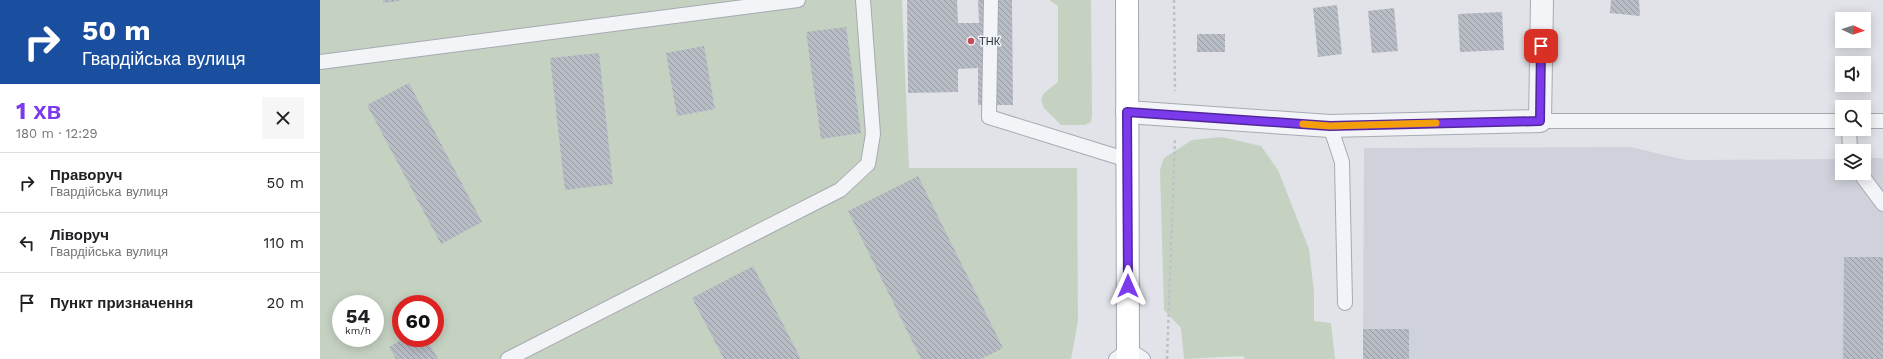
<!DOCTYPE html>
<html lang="uk">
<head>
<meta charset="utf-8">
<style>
	:root { --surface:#fff; --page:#f6f6f6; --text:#202124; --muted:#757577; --line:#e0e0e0; --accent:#7c3aed }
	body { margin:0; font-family:"Work Sans",sans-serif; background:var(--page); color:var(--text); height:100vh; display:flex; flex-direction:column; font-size:15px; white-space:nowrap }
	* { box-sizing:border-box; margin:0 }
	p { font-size:13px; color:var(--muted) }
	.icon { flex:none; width:22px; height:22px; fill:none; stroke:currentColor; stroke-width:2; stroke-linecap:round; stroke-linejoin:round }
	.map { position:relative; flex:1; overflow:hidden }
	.panel { display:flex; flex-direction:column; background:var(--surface); width:320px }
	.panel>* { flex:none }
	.guide { background:#1a4fa0; color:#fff; overflow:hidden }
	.needle { width:26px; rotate:94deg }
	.tools { position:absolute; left:1515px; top:12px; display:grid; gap:8px }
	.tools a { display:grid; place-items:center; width:36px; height:36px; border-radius:0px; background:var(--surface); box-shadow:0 2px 10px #0003; font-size:20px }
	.speed { position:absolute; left:12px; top:295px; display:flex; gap:8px; font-size:20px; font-weight:700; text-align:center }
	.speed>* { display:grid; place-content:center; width:52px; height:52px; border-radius:50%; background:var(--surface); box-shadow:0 2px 10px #0003; line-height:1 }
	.speed small { font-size:10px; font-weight:400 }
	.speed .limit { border:6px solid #d22; background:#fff; color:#111 }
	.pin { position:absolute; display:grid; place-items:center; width:34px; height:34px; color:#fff; margin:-17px; border-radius:8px; box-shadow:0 2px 6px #0006 }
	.me { position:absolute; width:44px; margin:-22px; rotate:0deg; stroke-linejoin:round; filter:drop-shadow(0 0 3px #0008) }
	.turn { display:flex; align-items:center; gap:14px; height:84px; padding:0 16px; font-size:18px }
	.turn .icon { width:52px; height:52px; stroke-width:2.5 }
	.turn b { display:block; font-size:28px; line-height:34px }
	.round { display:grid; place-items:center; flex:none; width:42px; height:42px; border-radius:0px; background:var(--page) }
	.headline { display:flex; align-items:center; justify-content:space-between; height:68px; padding:0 16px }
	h1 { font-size:24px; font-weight:700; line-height:30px; color:var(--accent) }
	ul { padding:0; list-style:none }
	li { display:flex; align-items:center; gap:12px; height:60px; padding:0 16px; border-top:1px solid var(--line) }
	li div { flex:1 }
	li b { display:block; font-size:15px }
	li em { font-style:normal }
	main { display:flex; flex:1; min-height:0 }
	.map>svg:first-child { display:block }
	.built { fill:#cfd2db }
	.green { fill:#c5d2c2; fill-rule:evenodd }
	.building { fill:url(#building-back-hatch) }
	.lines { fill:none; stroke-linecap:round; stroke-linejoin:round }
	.lane-casing { stroke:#a6aab3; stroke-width:16 }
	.street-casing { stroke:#a6aab3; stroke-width:24 }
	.primary-casing { stroke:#a1a7b4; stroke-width:24 }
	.path { stroke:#bfc1c7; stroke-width:2.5; stroke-dasharray:3 3; stroke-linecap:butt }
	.lane { stroke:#f3f4f7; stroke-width:14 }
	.street { stroke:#f3f4f7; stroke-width:22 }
	.primary { stroke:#fff; stroke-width:22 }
	.route-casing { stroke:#51269a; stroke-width:10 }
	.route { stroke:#7c3aed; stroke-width:7 }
	.slow { stroke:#f59e0b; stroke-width:7 }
	.poi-dot { fill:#c74c57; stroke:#f0f2f6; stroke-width:1.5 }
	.labels { text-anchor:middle; stroke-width:3; stroke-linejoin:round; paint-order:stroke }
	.poi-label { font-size:11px; fill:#2a3140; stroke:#f0f2f6; text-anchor:start }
</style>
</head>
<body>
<main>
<section class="panel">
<div class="guide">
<div class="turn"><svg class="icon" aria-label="right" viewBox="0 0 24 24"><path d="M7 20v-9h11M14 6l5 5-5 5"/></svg><div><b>50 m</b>Гвардійська вулиця</div></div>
</div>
<div class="headline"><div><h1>1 хв</h1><p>180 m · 12:29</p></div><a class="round"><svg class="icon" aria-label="close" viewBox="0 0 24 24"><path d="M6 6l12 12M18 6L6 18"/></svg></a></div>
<ul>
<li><svg class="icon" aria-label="right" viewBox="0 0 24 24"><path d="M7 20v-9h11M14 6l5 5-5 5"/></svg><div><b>Праворуч</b><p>Гвардійська вулиця</p></div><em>50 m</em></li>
<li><svg class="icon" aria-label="left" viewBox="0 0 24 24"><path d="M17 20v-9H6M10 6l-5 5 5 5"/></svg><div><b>Ліворуч</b><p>Гвардійська вулиця</p></div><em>110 m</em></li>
<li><svg class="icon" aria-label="arrive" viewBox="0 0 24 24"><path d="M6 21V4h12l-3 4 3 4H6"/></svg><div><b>Пункт призначення</b></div><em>20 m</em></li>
</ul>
</section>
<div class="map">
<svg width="1563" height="359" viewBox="0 0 1563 359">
	<defs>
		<pattern id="building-back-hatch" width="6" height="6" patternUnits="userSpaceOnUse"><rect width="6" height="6" fill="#b8bcc5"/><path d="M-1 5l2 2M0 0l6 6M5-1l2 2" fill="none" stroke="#9699a1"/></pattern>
	</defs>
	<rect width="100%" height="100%" fill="#e1e3e9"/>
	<path class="built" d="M1310 147 1366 160 1522 159V173H1544V158H1563V359H1043L1044 148Z"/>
	<path class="green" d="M0 0H582L589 168H757L758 321 751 359H0ZM21 304H55V338H21ZM81 304H115V338H81Z
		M729 0H771L772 116 771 122 765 125H741L724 108 721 100 724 93 738 82V6Z
		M902 137 941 146 958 170 989 249 994 292V321L1011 323 1015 359H925L923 356 864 359 861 328 844 310 840 169 844 158 872 140Z"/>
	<path class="building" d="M63 0H79V1L63 3Z
		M587 0H637L638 23H659L658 0H692L693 105H658V68L638 69V92L588 93Z
		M1291 0H1319L1320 16 1290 13Z
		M1017 5 1022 54 998 57 993 8Z
		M1074 8 1078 51 1052 53 1048 11Z
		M1182 12 1184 50 1140 52 1138 14Z
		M526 27 541 133 501 139 486 32Z
		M877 34H905V52H877Z
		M384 46 395 109 357 116 346 53Z
		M279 53 293 184 245 190 230 58Z
		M89 83 162 222 121 244 47 105Z
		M598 176 683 348 661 359H601L528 211Z
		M1524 257H1563V359H1523Z
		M433 266 481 359H404L372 298Z
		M1043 329H1089V359H1043Z
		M86 338H106L118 359H76L69 347Z"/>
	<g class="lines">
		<g class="lane-casing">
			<path id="lane" d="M671 0 669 117 808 160
				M0 62 478 0
				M1220 121H1522
				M1544 121H1563
				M1010 126 1022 162 1025 303
				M1529 129 1530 151
				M1540 173 1563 204
				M188 359 520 190 548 164 553 134 543 0
				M796 359 809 350 823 359"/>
		</g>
		<g class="street-casing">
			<path id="street" d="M807 112 1010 126 1220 121 1222 0"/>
		</g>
		<g class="primary-casing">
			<path id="primary" d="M807 0 808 359"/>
		</g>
		<path class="path" d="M854 0 855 91
			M847 359 855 138"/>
		<use href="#lane" class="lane"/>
		<use href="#street" class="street"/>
		<use href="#primary" class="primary"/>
	</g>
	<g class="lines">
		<g class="route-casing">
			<path id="route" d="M808 286 807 112 1010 126 1220 121 1221 46"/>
		</g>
		<use href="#route" class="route"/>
		<path class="slow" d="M983 124 1010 126 1116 123"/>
	</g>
	<circle class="poi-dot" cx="651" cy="41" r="4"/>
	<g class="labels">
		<g class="poi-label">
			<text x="659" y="45">ТНК</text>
		</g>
	</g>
</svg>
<div class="tools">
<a><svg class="needle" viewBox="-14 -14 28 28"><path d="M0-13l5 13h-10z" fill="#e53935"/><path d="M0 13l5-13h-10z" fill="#757577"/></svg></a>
<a><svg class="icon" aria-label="sound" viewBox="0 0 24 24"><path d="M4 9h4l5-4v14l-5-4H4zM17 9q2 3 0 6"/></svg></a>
<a><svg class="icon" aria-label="search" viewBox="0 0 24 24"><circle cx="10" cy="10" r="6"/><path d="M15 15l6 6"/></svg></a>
<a><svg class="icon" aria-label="layers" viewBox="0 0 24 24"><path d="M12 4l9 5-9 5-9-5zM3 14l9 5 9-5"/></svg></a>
</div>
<div class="speed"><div>54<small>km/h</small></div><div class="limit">60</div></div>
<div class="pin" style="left:1221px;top:46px;background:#d93025"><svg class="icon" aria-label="arrive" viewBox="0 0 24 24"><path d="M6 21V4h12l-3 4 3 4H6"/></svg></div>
<svg class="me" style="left:808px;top:286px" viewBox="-20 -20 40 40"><path d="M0-17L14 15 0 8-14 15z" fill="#7c3aed" stroke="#fff" stroke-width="4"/></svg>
</div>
</main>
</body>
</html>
